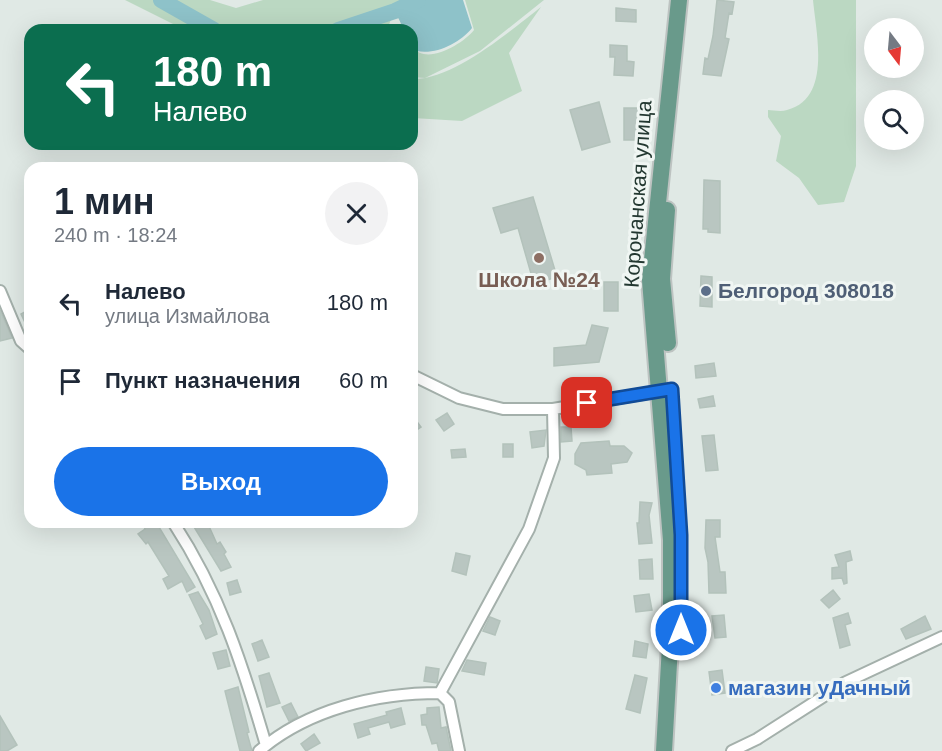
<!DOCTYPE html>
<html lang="ru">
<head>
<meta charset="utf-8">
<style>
	:root { --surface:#fff; --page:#f2f2f3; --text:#1f2937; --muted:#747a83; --accent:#1a73e8 }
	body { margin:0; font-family:Arial,sans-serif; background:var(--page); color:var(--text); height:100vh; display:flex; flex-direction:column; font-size:22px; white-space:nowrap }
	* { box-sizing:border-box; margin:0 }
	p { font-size:20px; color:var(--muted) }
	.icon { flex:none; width:33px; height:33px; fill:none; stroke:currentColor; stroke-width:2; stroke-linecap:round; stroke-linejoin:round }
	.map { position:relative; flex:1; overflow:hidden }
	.side { position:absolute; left:24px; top:162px; width:394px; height:366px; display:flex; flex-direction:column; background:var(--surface); border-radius:18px; box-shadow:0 6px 24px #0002 }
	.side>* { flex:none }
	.banner { position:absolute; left:24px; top:24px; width:394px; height:126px; border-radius:18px; box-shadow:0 6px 24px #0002; background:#0b6e4f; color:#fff; overflow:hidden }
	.needle { width:39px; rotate:164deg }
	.buttons { position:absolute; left:864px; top:18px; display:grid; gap:12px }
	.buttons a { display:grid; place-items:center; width:60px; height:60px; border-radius:50%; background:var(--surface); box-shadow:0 6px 24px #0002; font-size:30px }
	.pin { position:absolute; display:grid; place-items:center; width:51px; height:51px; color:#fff; margin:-26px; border-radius:12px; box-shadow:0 3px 9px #0006 }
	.me { position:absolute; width:66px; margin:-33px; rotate:0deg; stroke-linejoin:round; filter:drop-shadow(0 0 4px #0008) }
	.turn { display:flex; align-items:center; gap:21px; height:126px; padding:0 30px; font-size:27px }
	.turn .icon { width:78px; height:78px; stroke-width:2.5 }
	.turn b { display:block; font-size:42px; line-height:51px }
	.round { display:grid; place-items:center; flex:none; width:63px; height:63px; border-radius:32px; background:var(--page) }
	.headline { display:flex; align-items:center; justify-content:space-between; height:102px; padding:0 30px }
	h1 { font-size:36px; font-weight:800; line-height:45px }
	.primary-button { display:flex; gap:12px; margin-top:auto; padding:12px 30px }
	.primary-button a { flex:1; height:69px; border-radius:36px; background:var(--accent); color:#fff; font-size:24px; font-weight:800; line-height:69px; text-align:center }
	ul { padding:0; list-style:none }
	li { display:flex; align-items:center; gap:18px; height:78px; padding:0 30px }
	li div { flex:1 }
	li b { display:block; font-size:22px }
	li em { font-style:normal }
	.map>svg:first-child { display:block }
	.green { fill:#bbd8c2 }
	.water { fill:#8ec2c9 }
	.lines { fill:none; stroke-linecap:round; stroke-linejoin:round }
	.river { stroke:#8ec2c9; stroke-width:16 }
	.building { fill:#b9c6c1; stroke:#b3c2bb; stroke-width:1.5 }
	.street-casing { stroke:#a4b0ab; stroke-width:14 }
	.primary-casing { stroke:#bdc3c1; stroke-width:20 }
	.street { stroke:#fff; stroke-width:10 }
	.primary { stroke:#699a8b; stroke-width:16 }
	.route-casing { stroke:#114b97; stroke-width:15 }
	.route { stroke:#1a73e8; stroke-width:10 }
	.education-dot { fill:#8d6e63; stroke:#f0f6f3; stroke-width:2 }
	.service-dot { fill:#5c6f8a; stroke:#f0f6f3; stroke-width:2 }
	.shop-dot { fill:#3f7fe0; stroke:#f0f6f3; stroke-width:2 }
	.labels { text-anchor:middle; stroke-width:6; stroke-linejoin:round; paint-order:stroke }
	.street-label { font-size:21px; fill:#233831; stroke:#f0f6f3 }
	.education-label { font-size:21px; font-weight:bold; fill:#785e54; stroke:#f0f6f3 }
	.service-label { font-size:21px; font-weight:bold; fill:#4e5e75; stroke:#f0f6f3; text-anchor:start }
	.shop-label { font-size:21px; font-weight:bold; fill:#366cbe; stroke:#f0f6f3; text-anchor:start }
</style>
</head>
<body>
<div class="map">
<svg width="942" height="751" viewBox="0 0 942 751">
	<rect width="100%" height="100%" fill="#e0e9e5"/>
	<path class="green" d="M125 0H156L209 30H185Z
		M166 0H210L236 8 263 0H412L329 30H220Z
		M465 0H544L480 51 425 78 413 77V47C426 66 463 44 474 30Z
		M813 0H856V166L844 202 818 205 799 178 776 161 781 136 768 117V110C773 110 781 112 787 110 832 99 816 33 813 0Z
		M541 7 509 53 522 91 462 121 413 118V79C453 80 510 31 541 7Z
		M393 14 387 30H345Z"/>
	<path class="water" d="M418 0H463L472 28C460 43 436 55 417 51L413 44 412 30H404L395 11Z"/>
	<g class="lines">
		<path class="river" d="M161 0 214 30
			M338 30 395 11 418 0"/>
	</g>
	<path class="building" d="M717 0 734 2 732 14 729 13 725 38 729 39 721 76 703 74 705 58 708 59 713 36Z
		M616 8 636 10V22L616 21Z
		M610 45 627 46V61L634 62 633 76 614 75 615 57H610Z
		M599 102 610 142 582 150 570 110Z
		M624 108H642V140H624Z
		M704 180 720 181V233L708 232V229H703Z
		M533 197 557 277 534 284 518 228 501 233 493 208Z
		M701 276 712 277V307L700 306Z
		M604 282H618V311H604Z
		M30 309V333L21 314Z
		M0 310 12 338 0 341Z
		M592 325 608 328 599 362 554 366V348L586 345Z
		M714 363 716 376 696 378 695 366Z
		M713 396 715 406 700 408 698 399Z
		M447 413 454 424 444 431 436 420Z
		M412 415 421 427 412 433Z
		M561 427H571L572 441 561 442Z
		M546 430 544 446 532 448 530 432Z
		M714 435 718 470 706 471 702 436Z
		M609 441 610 446H624L632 453 627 462 611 464 612 473 587 475 586 470 575 464V454L581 443Z
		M503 444H513V457H503Z
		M465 449 466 457 452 458 451 450Z
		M640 502 652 503 649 515 652 543 639 544 637 523H639Z
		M706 520H720V537H715L720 572H725L726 593H709L708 562 705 548Z
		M142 522H156L195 587 187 592 182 581 168 589 163 579 169 576 148 542 146 544 138 534 145 529Z
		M191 522H199L203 527 208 524 217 544 220 542 226 552 224 554 231 567 221 571Z
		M850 551 852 560 846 562 847 583 844 584 842 578 832 579V568L839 567 835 555Z
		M456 553 470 556 466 575 452 571Z
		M652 559 653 579H640L639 560Z
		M237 580 241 592 230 595 227 583Z
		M833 590 840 599 829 608 821 600Z
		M198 592 209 610 217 634 206 639 200 626 203 624 189 595Z
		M649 594 652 610 636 612 634 596Z
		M848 613 851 623 845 625 850 645 840 648 833 618Z
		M724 615 726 637 715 638 712 616Z
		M925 616 931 629 906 639 901 629Z
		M490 617 500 621 495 635 483 631Z
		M262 640 269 657 258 661 252 644Z
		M635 641 648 644 646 658 633 656Z
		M226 650 230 666 218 669 213 653Z
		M467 660 486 663 484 675 462 671Z
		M426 667 439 669 437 683 424 681Z
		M722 670 725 693 712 695 709 672Z
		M269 673 280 703 267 707 259 676Z
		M635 675 647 678 640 713 626 709Z
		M238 687 249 732 247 733 252 751H240L225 691Z
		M291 703 298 717 289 721 282 707Z
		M439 707 441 728 446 727 451 751H439L437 743 432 744 426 725H422L421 715 427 714V708Z
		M401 708 405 724 391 728 389 722 368 728 370 734 358 738 354 724 387 715 386 712Z
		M0 716 17 745 7 751H0Z
		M314 734 320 743 306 751 301 744Z"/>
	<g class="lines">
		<g class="street-casing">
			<path id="street" d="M0 291 21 341 30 349
				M412 375 459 398 503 409H553L672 389
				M173 522C220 594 242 663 266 745
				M440 693 529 529 554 458 553 409
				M259 751C308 709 377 693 440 693L449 702 459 751
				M732 751 757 739 846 682 942 637"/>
		</g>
		<g class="primary-casing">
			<path id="primary" d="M667 210 662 279 668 343
				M664 751 671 628V540L650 280 679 0"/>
		</g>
		<use href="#street" class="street"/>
		<use href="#primary" class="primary"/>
	</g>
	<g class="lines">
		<g class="route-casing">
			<path id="route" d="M587 403 672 389 681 535V630"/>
		</g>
		<use href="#route" class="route"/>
	</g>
	<circle class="education-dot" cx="539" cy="258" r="6"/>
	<circle class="service-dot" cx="706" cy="291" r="6"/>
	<circle class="shop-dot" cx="716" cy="688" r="6"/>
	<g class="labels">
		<g class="street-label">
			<text transform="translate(638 194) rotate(-86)" y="7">Корочанская улица</text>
		</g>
		<g class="education-label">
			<text x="539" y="287">Школа №24</text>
		</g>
		<g class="service-label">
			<text x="718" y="298">Белгород 308018</text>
		</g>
		<g class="shop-label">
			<text x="728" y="695">магазин уДачный</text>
		</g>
	</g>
</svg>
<div class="buttons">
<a><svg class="needle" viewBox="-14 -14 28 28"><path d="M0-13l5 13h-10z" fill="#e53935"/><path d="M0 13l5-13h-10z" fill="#747a83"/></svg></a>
<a><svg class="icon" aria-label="search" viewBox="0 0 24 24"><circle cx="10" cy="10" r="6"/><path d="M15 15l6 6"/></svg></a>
</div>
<div class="pin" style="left:587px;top:403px;background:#d93025"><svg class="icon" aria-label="arrive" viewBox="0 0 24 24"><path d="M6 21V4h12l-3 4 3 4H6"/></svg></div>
<svg class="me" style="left:681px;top:630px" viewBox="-20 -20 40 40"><circle r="17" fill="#1a73e8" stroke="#fff" stroke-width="3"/><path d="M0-11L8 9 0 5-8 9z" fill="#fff"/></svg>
<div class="banner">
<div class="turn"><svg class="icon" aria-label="left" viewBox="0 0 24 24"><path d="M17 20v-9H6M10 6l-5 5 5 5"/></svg><div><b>180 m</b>Налево</div></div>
</div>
<section class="side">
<div class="headline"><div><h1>1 мин</h1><p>240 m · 18:24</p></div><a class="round"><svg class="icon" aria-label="close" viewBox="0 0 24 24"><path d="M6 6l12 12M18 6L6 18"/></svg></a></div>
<ul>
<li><svg class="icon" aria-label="left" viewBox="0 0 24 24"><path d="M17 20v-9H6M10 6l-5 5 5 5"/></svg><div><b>Налево</b><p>улица Измайлова</p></div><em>180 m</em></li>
<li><svg class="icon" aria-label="arrive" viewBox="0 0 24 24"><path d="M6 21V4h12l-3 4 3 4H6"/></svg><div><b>Пункт назначения</b></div><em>60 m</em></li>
</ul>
<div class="primary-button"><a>Выход</a></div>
</section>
</div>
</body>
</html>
